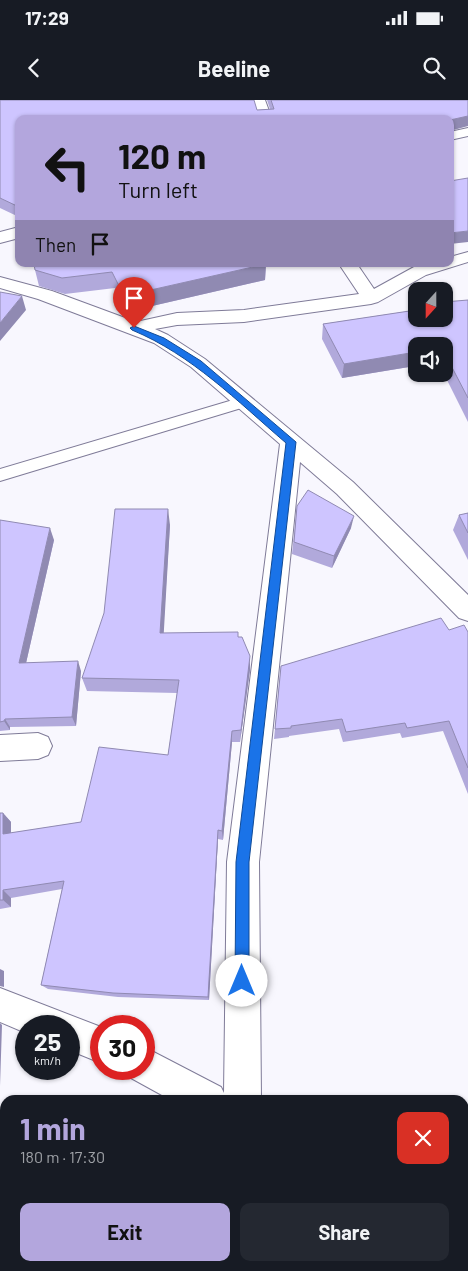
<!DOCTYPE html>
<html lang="en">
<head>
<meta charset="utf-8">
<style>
	:root { --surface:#171b24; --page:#242831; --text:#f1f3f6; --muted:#9ea1a6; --accent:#b3a6dd }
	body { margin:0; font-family:Barlow,sans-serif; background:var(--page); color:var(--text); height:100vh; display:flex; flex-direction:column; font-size:19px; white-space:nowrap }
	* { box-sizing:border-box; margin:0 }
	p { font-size:16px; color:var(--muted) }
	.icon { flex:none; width:28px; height:28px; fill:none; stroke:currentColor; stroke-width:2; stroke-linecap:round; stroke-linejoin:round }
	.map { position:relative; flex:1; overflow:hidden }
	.side { position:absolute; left:0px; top:995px; width:469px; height:176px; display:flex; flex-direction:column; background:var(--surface); border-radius:15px 15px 0 0; box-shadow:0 1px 4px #0004 }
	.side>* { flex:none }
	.top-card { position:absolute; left:15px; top:15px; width:439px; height:152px; border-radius:10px; box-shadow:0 1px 4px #0004; background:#b3a6dd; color:#111; overflow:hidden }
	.needle { width:32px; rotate:201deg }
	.fabs { position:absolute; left:408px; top:182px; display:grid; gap:10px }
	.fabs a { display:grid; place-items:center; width:45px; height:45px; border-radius:10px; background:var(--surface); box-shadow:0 1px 4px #0004; font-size:25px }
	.speed { position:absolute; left:15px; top:915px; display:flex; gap:10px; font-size:25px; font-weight:700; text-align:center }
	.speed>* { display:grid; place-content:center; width:65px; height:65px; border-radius:50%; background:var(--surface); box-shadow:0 1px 4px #0004; line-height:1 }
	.speed small { font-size:12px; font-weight:400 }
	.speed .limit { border:8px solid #d22; background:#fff; color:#111 }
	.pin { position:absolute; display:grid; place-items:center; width:42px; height:42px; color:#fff; margin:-51px -21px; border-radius:50% 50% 50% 0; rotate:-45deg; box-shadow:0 0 5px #0007 }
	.pin .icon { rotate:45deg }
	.me { position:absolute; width:55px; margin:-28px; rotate:0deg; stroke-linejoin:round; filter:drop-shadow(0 0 4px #0008) }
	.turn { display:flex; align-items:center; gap:18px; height:105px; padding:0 20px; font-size:22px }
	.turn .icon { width:65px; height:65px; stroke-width:2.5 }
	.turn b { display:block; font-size:35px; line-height:42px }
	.then { display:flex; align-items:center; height:48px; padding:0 20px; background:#0003; gap:10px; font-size:19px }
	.round { display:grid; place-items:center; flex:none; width:52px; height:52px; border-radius:10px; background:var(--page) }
	.overview { display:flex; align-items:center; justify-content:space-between; height:85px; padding:0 20px }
	h1 { font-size:30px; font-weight:700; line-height:38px; color:var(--accent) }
	.action { display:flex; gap:10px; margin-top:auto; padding:10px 20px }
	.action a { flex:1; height:58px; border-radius:10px; background:var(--accent); color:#111; font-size:20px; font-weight:700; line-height:58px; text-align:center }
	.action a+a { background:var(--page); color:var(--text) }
	.status { display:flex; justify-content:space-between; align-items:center; height:35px; padding:0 25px; background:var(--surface); direction:ltr }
	.status svg { height:14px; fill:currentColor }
	header { display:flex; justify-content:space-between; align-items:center; height:65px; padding:0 20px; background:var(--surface); font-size:22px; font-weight:700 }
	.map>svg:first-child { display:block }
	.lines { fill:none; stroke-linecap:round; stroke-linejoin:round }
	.service-casing { stroke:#7f7b98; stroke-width:2 }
	.minor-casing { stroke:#7f7b98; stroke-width:2 }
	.service { fill:#fff; fill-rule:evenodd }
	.minor { fill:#fff; fill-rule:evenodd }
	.wall { fill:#b1a9db }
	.shaded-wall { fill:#908ab2 }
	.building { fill:#cec5ff; stroke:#908ab2 }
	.route { fill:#1a73e8; stroke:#114b97 }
</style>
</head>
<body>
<div class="status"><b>17:29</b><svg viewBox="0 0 49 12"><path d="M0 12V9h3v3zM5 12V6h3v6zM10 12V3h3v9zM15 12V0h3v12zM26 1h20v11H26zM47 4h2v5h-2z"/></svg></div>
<header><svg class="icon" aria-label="back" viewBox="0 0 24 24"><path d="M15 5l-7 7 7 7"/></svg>Beeline<svg class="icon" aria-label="search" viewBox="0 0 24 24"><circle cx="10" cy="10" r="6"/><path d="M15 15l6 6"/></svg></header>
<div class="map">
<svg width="468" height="1171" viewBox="0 0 468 1171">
	<rect width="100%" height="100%" fill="#f8f7fe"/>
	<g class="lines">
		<g class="service-casing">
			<path id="service" d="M243 297 248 298 251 302 248 306 0 381V369Z"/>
		</g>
		<g class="minor-casing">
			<path id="minor" d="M251 0H265L272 19H258Z
				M468 28V36L450 40V32Z
				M19 127V138L0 143V132Z
				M468 152V162L426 175 378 202 371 204 244 222 177 225 155 229 168 235 205 259 353 382 468 495V521L459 518 337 394 300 362 259 762 261 1000H171L131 978 127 969H144V947L221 987 224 993 227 762 280 344 191 267 154 243 38 199 0 188V177L52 191 136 222 177 213 244 210 359 194 339 164H357L374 189 414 167 426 164H450V157Z
				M38 633 48 637 52 646 48 655 38 659 0 661V635Z
				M0 888 101 927V963L69 950V926H26V933L0 922Z
				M468 1027V1065L464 1066V1028Z
				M5 1109V1149L0 1150V1110Z
				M183 1166H223L224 1171H182Z"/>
		</g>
		<use href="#service" class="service"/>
		<use href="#minor" class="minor"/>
	</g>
	<path class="wall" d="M0 0 257 10 270 9 267 0H468V26L19 19V117L0 108Z
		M266 164 265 180 126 212 115 188 65 194 39 186 35 170Z
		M468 200V322L444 274V246H416V269L415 266 342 278 322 239 323 224 416 210V209V219Z
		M297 406 351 428 332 468 292 454Z
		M468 413V460L453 430 459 415Z
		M0 420 54 440 26 563 81 571 76 626 10 627V630L0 631Z
		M170 425 163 533 238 537 250 570 240 642H232L223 740 218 739 209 900 118 897 48 889 41 885 62 789 11 798V807L0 809V713H3L11 722V733L81 722 168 655 177 593 87 591 82 578Z
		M449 530 468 532V694L443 631 402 638 400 633 343 642 339 629 289 636V637L274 639 281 566Z
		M464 1145H468V1171H297L296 1166H464Z
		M102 1166H129V1171H101V1168Z"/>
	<path class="shaded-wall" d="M468 16V26L450 31V20Z
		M468 131V142L450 144V133Z
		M266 164 265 180 126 212 124 196Z
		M22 196 26 210 0 241V223Z
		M416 252V260L415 266 342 278 344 264Z
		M168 409 170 425 163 546 160 533Z
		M354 416 351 428 332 468 334 456Z
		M50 428 54 440 24 572 19 563Z
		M250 556V570L240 642 241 630Z
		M78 561 81 571 76 626 72 617Z
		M5 619 10 627V630L4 621Z
		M232 631V642L223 740 222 731Z
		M3 713 11 722V743L3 734Z
		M218 730V739L209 900 208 897Z
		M3 790 11 798V807L3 800Z
		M0 869 4 871V887L0 886Z
		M0 923 2 925 0 986Z
		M126 1166H129V1171H126Z"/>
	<path class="building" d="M0 0H254L257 10 274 9 271 0H468V16L450 20V19H19V107L0 98Z
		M468 78V131L450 133V81Z
		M34 164H266L124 196 112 172 62 178 35 170Z
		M0 192 22 196 0 223Z
		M468 200V298L444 252V246H416V252L344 264 323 224 416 210V219H444V202Z
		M308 390 354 416 334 456 294 442 297 406Z
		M115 409H168L160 533 238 532V537H242L250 556 241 630 232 631 222 731 218 730 208 897 113 893 41 885 64 781 3 790V800H0V713H3V734L81 722 99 647 168 655 179 580 82 578 104 513Z
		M468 413V433L459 415Z
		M0 420 50 428 19 563 78 561 72 617 5 619 4 621 0 622Z
		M441 518 449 530 464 525 468 532V668L449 621 407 628 405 623 346 632 342 619 291 626V628L275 629 281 566Z
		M464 1150H468V1171H313L328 1169V1166H464Z
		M126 1167V1171H101V1168Z"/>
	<path class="route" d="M134 226 164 238 201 261 296 342 249 762V881L247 886 242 888 237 886 235 881 236 762 286 343C237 301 192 255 132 230L130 228Z"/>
</svg>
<div class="fabs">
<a><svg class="needle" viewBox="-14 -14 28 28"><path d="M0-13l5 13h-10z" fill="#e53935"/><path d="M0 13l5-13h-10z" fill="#9ea1a6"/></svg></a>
<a><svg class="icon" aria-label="sound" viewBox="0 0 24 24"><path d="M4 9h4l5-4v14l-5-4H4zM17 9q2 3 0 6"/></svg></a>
</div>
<div class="speed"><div>25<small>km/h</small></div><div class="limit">30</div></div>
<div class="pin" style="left:134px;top:228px;background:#d93025"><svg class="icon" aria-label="arrive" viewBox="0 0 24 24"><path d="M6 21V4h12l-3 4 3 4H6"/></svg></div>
<svg class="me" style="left:242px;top:881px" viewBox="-20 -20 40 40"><circle r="19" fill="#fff"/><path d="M0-13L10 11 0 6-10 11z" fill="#1a73e8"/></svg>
<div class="top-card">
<div class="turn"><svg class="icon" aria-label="left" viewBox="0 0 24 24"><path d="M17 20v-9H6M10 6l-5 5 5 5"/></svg><div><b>120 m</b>Turn left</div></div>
<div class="then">Then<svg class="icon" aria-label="arrive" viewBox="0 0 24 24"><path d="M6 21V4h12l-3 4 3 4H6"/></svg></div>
</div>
<section class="side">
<div class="overview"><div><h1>1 min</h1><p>180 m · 17:30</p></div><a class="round" style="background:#d93025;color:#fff"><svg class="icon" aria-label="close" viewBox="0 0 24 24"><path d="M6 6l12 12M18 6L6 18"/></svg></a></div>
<div class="action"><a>Exit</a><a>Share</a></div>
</section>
</div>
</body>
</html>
